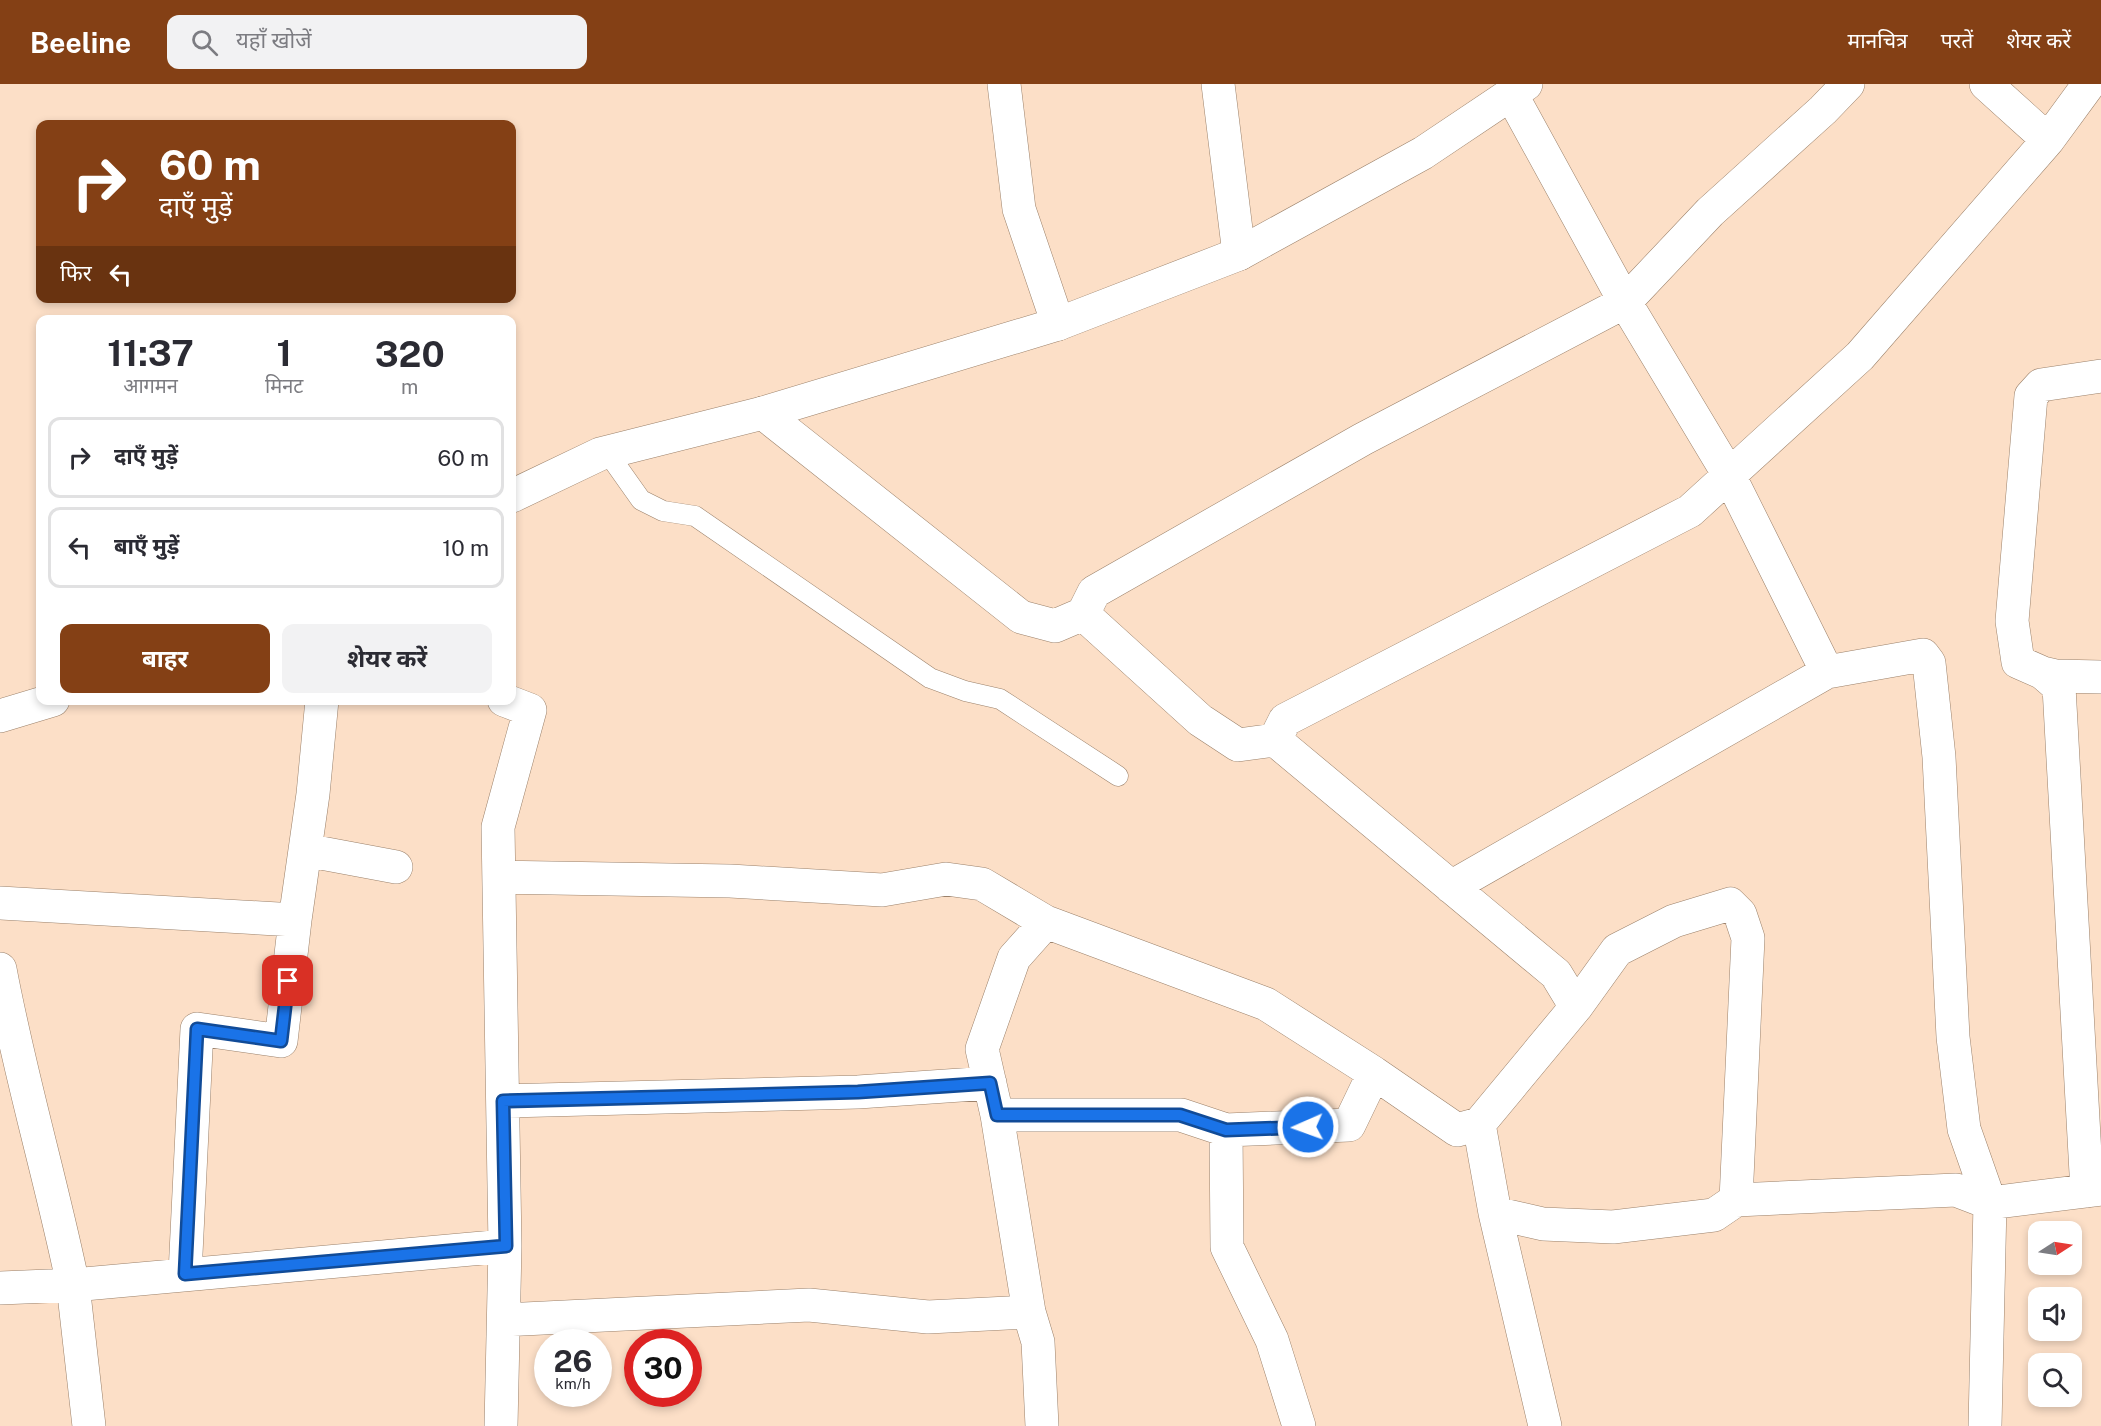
<!DOCTYPE html>
<html lang="hi">
<head>
<meta charset="utf-8">
<style>
	:root { --surface:#fff; --page:#f2f2f3; --text:#2b2b33; --muted:#7c7c81; --line:#e1e1e2; --accent:#844015 }
	body { margin:0; font-family:"Public Sans","Noto Sans Devanagari",sans-serif; background:var(--page); color:var(--text); height:100vh; display:flex; flex-direction:column; font-size:22px; white-space:nowrap }
	* { box-sizing:border-box; margin:0 }
	p { font-size:20px; color:var(--muted) }
	.icon { flex:none; width:33px; height:33px; fill:none; stroke:currentColor; stroke-width:2; stroke-linecap:round; stroke-linejoin:round }
	.map { position:relative; flex:1; overflow:hidden }
	.details { position:absolute; left:36px; top:231px; width:480px; height:390px; display:flex; flex-direction:column; background:var(--surface); border-radius:12px; box-shadow:0 3px 9px #0003 }
	.details>* { flex:none }
	.top-card { position:absolute; left:36px; top:36px; width:480px; height:183px; border-radius:12px; box-shadow:0 3px 9px #0003; background:#844015; color:#fff; overflow:hidden }
	.needle { width:39px; rotate:78deg }
	.fabs { position:absolute; left:2028px; top:1137px; display:grid; gap:12px }
	.fabs a { display:grid; place-items:center; width:54px; height:54px; border-radius:12px; background:var(--surface); box-shadow:0 3px 9px #0003; font-size:30px }
	.speed { position:absolute; left:534px; top:1245px; display:flex; gap:12px; font-size:30px; font-weight:700; text-align:center }
	.speed>* { display:grid; place-content:center; width:78px; height:78px; border-radius:50%; background:var(--surface); box-shadow:0 3px 9px #0003; line-height:1 }
	.speed small { font-size:15px; font-weight:400 }
	.speed .limit { border:9px solid #d22; background:#fff; color:#111 }
	.pin { position:absolute; display:grid; place-items:center; width:51px; height:51px; color:#fff; margin:-26px; border-radius:12px; box-shadow:0 3px 9px #0006 }
	.me { position:absolute; width:66px; margin:-33px; rotate:268deg; stroke-linejoin:round; filter:drop-shadow(0 0 4px #0008) }
	.turn { display:flex; align-items:center; gap:21px; height:126px; padding:0 24px; font-size:27px }
	.turn .icon { width:78px; height:78px; stroke-width:2.5 }
	.turn b { display:block; font-size:42px; line-height:51px }
	.then { display:flex; align-items:center; height:57px; padding:0 24px; background:#0003; gap:12px; font-size:22px }
	.eta { display:flex; justify-content:space-evenly; align-items:center; height:102px; text-align:center }
	.eta b { font-size:36px; font-weight:700; line-height:42px }
	.action { display:flex; gap:12px; margin-top:auto; padding:12px 24px }
	.action a { flex:1; height:69px; border-radius:12px; background:var(--accent); color:#fff; font-size:24px; font-weight:700; line-height:69px; text-align:center }
	.action a+a { background:var(--page); color:var(--text) }
	ul { padding:0; list-style:none }
	li { display:flex; align-items:center; gap:18px; height:81px; margin:0 12px 9px; padding:0 12px; border:3px solid var(--line); border-radius:12px }
	li div { flex:1 }
	li b { display:block; font-size:22px }
	li em { font-style:normal }
	header { display:flex; align-items:center; gap:36px; box-sizing:border-box; height:84px; padding:0 30px; background:var(--accent); color:#fff }
	header strong { font-size:28px }
	nav { display:flex; gap:33px; margin-inline-start:auto; font-size:21px }
	.search { width:420px; height:54px; background:var(--page); display:flex; align-items:center; gap:15px; box-sizing:border-box; padding:0 21px; border-radius:12px; color:var(--muted); font-size:22px }
	.map>svg:first-child { display:block }
	.lines { fill:none; stroke-linecap:round; stroke-linejoin:round }
	.service-casing { stroke:#9b816a; stroke-width:21 }
	.minor-casing { stroke:#9b816a; stroke-width:34 }
	.tertiary-casing { stroke:#9b816a; stroke-width:34 }
	.service { stroke:#fff; stroke-width:20 }
	.minor { stroke:#fff; stroke-width:33 }
	.tertiary { stroke:#fff; stroke-width:33 }
	.route-casing { stroke:#114b97; stroke-width:15 }
	.route { stroke:#1a73e8; stroke-width:10 }
</style>
</head>
<body>
<header>
<strong>Beeline</strong>
<div class="search"><svg class="icon" aria-label="search" viewBox="0 0 24 24"><circle cx="10" cy="10" r="6"/><path d="M15 15l6 6"/></svg>यहाँ खोजें</div>
<nav><a>मानचित्र</a><a>परतें</a><a>शेयर करें</a></nav>
</header>
<div class="map">
<svg width="2101" height="1342" viewBox="0 0 2101 1342">
	<rect width="100%" height="100%" fill="#fcdfc7"/>
	<g class="lines">
		<g class="service-casing">
			<path id="service" d="M607 368 641 416 663 427 695 432 930 594 965 607 1000 615 1118 692"/>
		</g>
		<g class="minor-casing">
			<path id="minor" d="M1004 0 1019 125 1058 240
				M1218 0 1239 170
				M1986 0 2048 56
				M1511 10 1625 218 1729 391 1827 588
				M763 329 1021 533 1055 542 1083 530
				M2043 589 2056 592 2101 593
				M1275 656 1238 661 1200 636 1083 530 1094 508 1363 355 1625 218 1710 128 1823 26 1848 0
				M305 766 396 783
				M499 793 730 797 882 806 946 795 982 800 1046 838
				M1451 803 1827 588 1923 571 1929 579 1939 673 1953 953 1964 1045 1990 1119 1985 1342
				M0 819 295 836 313 710 322 616
				M0 885C20 992 51 1095 73 1201L505 1162
				M1576 923 1617 866 1674 837 1730 820 1740 830 1748 854 1736 1116
				M503 1017 858 1008 990 999
				M997 1031H1181L1226 1046 1349 1041 1374 989
				M1479 1040 1495 1129 1545 1342
				M1226 1046 1227 1163 1272 1256 1299 1342
				M2087 1107 2059 603 2043 589 2018 578 2012 537 2031 312 2041 301 2101 292
				M1495 1129 1543 1140 1613 1143 1714 1131 1736 1116 1956 1106 1990 1119 2101 1105
				M185 1190 197 945 281 957 295 836
				M0 1204 73 1201 89 1342
				M504 1236 809 1221 928 1233 1029 1228
				M501 1342 505 1162 498 743 530 626 504 616
				M1042 1342 1038 1258 1029 1228 997 1031 982 965 1014 874 1046 838 1266 920 1374 989 1457 1046 1479 1040 1576 923 1556 890 1275 656 1285 636 1690 427 1860 272 2048 56 2089 0"/>
		</g>
		<g class="tertiary-casing">
			<path id="tertiary" d="M512 412 600 370 763 329 1058 240 1239 170 1423 69 1526 0
				M0 632 53 616"/>
		</g>
		<use href="#service" class="service"/>
		<use href="#minor" class="minor"/>
		<use href="#tertiary" class="tertiary"/>
	</g>
	<g class="lines">
		<g class="route-casing">
			<path id="route" d="M288 897 281 957 197 945 185 1190 506 1162 503 1017 858 1008 990 999 997 1031H1180L1226 1046 1308 1043"/>
		</g>
		<use href="#route" class="route"/>
	</g>
</svg>
<div class="fabs">
<a><svg class="needle" viewBox="-14 -14 28 28"><path d="M0-13l5 13h-10z" fill="#e53935"/><path d="M0 13l5-13h-10z" fill="#7c7c81"/></svg></a>
<a><svg class="icon" aria-label="sound" viewBox="0 0 24 24"><path d="M4 9h4l5-4v14l-5-4H4zM17 9q2 3 0 6"/></svg></a>
<a><svg class="icon" aria-label="search" viewBox="0 0 24 24"><circle cx="10" cy="10" r="6"/><path d="M15 15l6 6"/></svg></a>
</div>
<div class="speed"><div>26<small>km/h</small></div><div class="limit">30</div></div>
<div class="pin" style="left:288px;top:897px;background:#d93025"><svg class="icon" aria-label="arrive" viewBox="0 0 24 24"><path d="M6 21V4h12l-3 4 3 4H6"/></svg></div>
<svg class="me" style="left:1308px;top:1043px" viewBox="-20 -20 40 40"><circle r="17" fill="#1a73e8" stroke="#fff" stroke-width="3"/><path d="M0-11L8 9 0 5-8 9z" fill="#fff"/></svg>
<div class="top-card">
<div class="turn"><svg class="icon" aria-label="right" viewBox="0 0 24 24"><path d="M7 20v-9h11M14 6l5 5-5 5"/></svg><div><b>60 m</b>दाएँ मुड़ें</div></div>
<div class="then">फिर<svg class="icon" aria-label="left" viewBox="0 0 24 24"><path d="M17 20v-9H6M10 6l-5 5 5 5"/></svg></div>
</div>
<section class="details">
<div class="eta">
<div><b>11:37</b><p>आगमन</p></div>
<div><b>1</b><p>मिनट</p></div>
<div><b>320</b><p>m</p></div>
</div>
<ul>
<li><svg class="icon" aria-label="right" viewBox="0 0 24 24"><path d="M7 20v-9h11M14 6l5 5-5 5"/></svg><div><b>दाएँ मुड़ें</b></div><em>60 m</em></li>
<li><svg class="icon" aria-label="left" viewBox="0 0 24 24"><path d="M17 20v-9H6M10 6l-5 5 5 5"/></svg><div><b>बाएँ मुड़ें</b></div><em>10 m</em></li>
</ul>
<div class="action"><a>बाहर</a><a>शेयर करें</a></div>
</section>
</div>
</body>
</html>
